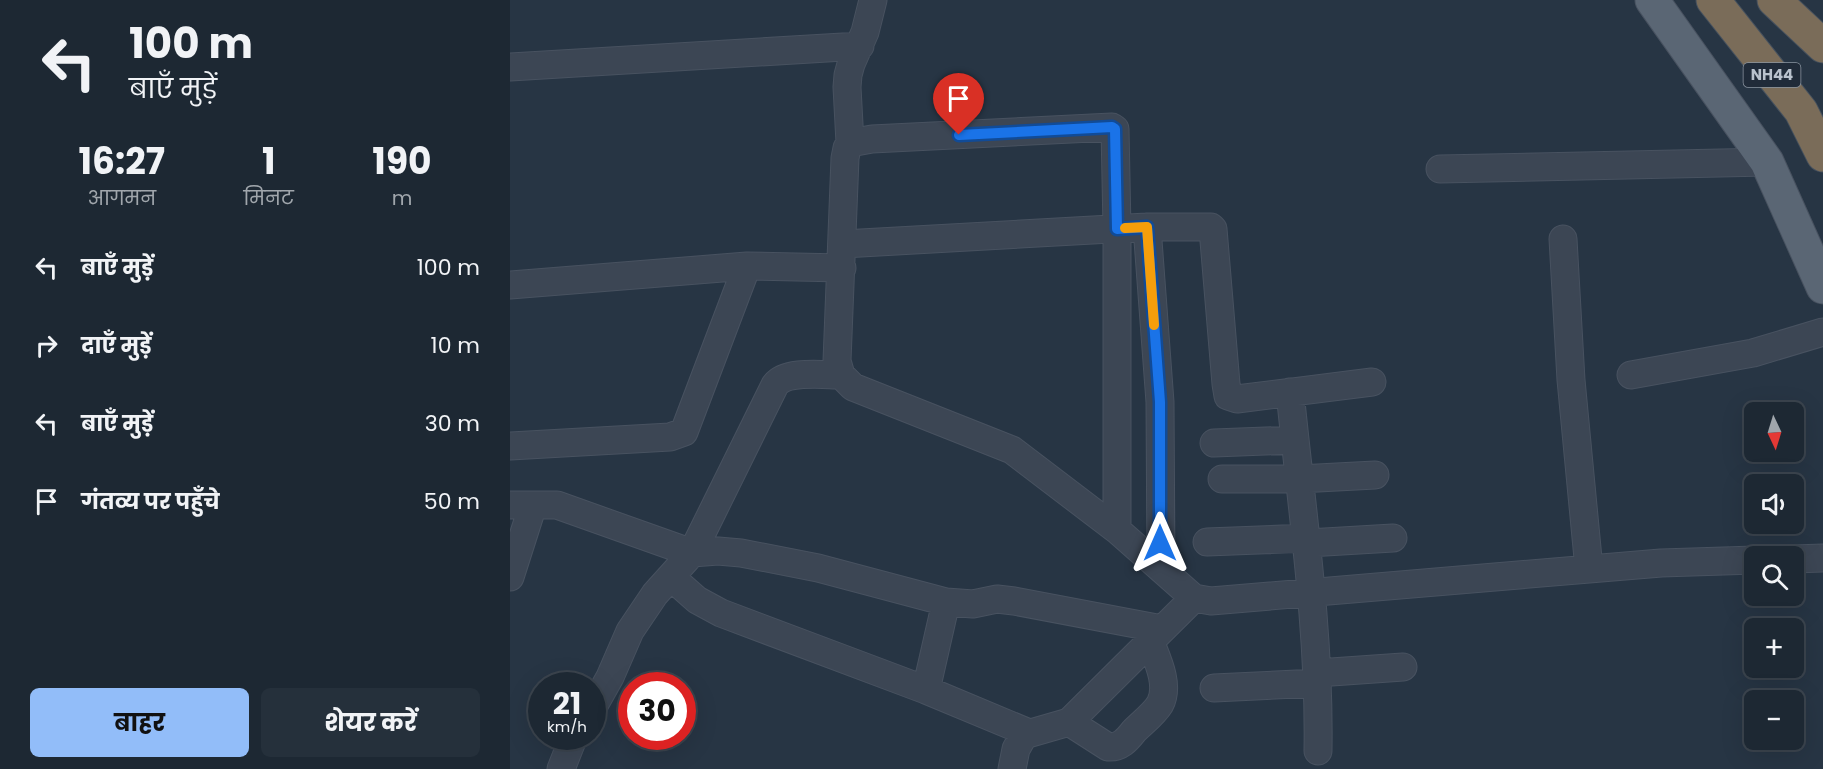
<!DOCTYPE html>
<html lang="hi">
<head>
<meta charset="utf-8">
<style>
	:root { --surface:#1d2833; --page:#25303b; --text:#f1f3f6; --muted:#a0a6ac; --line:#3b444e; --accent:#92bdf9 }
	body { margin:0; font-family:Poppins,"Noto Sans Devanagari",sans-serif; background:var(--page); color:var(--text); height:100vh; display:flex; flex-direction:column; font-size:22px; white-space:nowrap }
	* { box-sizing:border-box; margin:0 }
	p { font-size:20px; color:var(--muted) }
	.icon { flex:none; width:33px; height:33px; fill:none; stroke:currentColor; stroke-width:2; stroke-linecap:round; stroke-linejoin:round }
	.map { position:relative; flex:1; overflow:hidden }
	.details { display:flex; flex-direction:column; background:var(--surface); width:510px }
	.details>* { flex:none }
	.hud { background:#1d2833; color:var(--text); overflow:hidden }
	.needle { width:39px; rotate:176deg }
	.tools { position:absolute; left:1234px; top:402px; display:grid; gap:12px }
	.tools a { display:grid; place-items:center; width:60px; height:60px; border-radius:9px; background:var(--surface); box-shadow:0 6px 24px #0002,0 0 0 2px var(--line); font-size:30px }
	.speed { position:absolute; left:18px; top:672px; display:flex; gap:12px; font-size:30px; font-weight:700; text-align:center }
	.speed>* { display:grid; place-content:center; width:78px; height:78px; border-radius:50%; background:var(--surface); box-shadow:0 6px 24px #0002,0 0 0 2px var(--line); line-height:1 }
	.speed small { font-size:15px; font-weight:400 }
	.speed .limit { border:9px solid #d22; background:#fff; color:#111 }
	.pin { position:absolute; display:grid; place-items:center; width:51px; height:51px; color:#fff; margin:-62px -26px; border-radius:50% 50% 50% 0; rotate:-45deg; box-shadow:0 0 6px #0007 }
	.pin .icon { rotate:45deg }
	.me { position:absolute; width:66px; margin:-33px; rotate:0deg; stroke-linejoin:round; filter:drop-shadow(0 0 4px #0008) }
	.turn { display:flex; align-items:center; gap:21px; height:126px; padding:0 30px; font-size:27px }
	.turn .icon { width:78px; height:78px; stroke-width:2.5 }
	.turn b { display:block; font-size:42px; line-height:51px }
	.eta { display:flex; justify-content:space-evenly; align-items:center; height:102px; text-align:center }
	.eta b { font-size:36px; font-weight:700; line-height:42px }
	.primary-button { display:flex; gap:12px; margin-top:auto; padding:12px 30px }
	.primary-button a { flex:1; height:69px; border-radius:9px; background:var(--accent); color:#111; font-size:24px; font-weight:700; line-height:69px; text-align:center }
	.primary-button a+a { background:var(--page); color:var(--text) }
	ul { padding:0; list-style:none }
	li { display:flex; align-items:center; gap:18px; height:78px; padding:0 30px }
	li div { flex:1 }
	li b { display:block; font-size:22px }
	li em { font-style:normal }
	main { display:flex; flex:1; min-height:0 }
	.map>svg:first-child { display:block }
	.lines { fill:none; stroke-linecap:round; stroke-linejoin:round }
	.minor-casing { stroke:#485260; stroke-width:29 }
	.major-casing { stroke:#485260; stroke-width:35 }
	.highway-casing { stroke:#46515e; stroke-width:35 }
	.minor { stroke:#3c4654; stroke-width:27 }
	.major { stroke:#5a6674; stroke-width:33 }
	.highway { stroke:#7a6c59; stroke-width:33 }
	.route-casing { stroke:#114b97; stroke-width:15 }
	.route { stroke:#1a73e8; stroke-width:10 }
	.slow { stroke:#f59e0b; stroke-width:10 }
	.labels { text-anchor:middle; stroke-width:6; stroke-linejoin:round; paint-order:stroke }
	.shield { fill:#202b39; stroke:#8b95a1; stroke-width:1.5 }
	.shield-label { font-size:15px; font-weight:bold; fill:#b9c2cd }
</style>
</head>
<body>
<main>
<section class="details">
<div class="hud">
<div class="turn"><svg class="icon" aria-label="left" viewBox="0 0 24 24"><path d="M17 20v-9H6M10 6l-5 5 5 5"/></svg><div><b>100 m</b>बाएँ मुड़ें</div></div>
</div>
<div class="eta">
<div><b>16:27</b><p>आगमन</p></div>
<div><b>1</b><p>मिनट</p></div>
<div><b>190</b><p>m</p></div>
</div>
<ul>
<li><svg class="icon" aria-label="left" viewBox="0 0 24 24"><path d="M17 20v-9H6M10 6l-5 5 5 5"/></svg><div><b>बाएँ मुड़ें</b></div><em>100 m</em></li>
<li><svg class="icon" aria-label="right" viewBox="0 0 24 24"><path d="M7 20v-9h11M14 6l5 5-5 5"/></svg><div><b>दाएँ मुड़ें</b></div><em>10 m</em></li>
<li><svg class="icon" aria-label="left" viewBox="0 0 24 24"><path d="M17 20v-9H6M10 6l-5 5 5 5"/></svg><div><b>बाएँ मुड़ें</b></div><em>30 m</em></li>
<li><svg class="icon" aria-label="arrive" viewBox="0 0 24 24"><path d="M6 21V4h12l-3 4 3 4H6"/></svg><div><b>गंतव्य पर पहुँचे</b></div><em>50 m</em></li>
</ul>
<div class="primary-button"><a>बाहर</a><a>शेयर करें</a></div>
</section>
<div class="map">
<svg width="1313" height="769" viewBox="0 0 1313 769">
	<rect width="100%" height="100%" fill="#273544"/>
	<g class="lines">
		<g class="minor-casing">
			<path id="minor" d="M0 67 350 46
				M340 143 337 87 338 75 341 64 355 32 363 0
				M930 169 1257 162
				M637 227 650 402 651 567
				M1053 239 1061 380 1079 569
				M333 244 637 227H701L703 229 716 384 718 396 727 399 862 382
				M0 285 237 266 332 268
				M1121 375 1243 353 1313 332
				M780 392C792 512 810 631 808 751
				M704 443 785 440
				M0 446 160 437 174 432 237 266
				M712 479H789L865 475
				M0 505H47L182 553 208 551 231 553 308 568 436 602 463 604 487 599 504 601 652 629
				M607 530V229L605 129 602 127 362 139 340 143 337 148 335 158 327 361 331 375 343 387 502 450 607 530 684 598 701 601 1151 563 1245 560
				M697 542 797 538
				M798 543 883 538
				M1284 559 1313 558
				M0 577 23 505
				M161 577 187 600 211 613 416 690 519 733
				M807 673 893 667
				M704 688 808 683
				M416 690 436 602
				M82 709 100 677 120 631 145 594 182 553 265 385C276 370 313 375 331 375
				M559 722 598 747C610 748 617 740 624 731 632 723 644 714 650 704 660 685 647 659 640 641
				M51 769 64 736
				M502 769 506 749 514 735 559 722 684 598"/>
		</g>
		<g class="major-casing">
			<path id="major" d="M1142 0 1257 162 1313 287"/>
		</g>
		<g class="highway-casing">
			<path id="highway" d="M1203 0 1291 111 1313 155
				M1264 0 1313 46"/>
		</g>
		<use href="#minor" class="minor"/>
		<use href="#major" class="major"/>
		<use href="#highway" class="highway"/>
	</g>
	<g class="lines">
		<g class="route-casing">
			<path id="route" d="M449 135 602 127 605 129 607 229 637 227 650 402V543"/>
		</g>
		<use href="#route" class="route"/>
		<path class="slow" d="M615 228 637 227 644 325"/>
	</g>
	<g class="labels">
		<rect class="shield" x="1233.5" y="63" width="57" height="24" rx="4.5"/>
		<g class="shield-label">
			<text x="1262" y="80">NH44</text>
		</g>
	</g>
</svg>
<div class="tools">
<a><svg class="needle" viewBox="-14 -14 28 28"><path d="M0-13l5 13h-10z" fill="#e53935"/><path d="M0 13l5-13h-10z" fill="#a0a6ac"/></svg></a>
<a><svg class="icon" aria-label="sound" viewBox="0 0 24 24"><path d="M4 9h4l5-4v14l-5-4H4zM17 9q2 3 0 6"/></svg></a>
<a><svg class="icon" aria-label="search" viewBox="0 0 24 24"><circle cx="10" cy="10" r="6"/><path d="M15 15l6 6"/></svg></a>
<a>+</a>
<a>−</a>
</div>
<div class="speed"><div>21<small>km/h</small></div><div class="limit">30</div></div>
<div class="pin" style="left:449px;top:135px;background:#d93025"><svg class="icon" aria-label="arrive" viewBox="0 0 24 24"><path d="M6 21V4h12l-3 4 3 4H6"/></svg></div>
<svg class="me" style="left:650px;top:543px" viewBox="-20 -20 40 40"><path d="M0-17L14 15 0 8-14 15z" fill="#1a73e8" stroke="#fff" stroke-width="4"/></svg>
</div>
</main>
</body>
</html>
